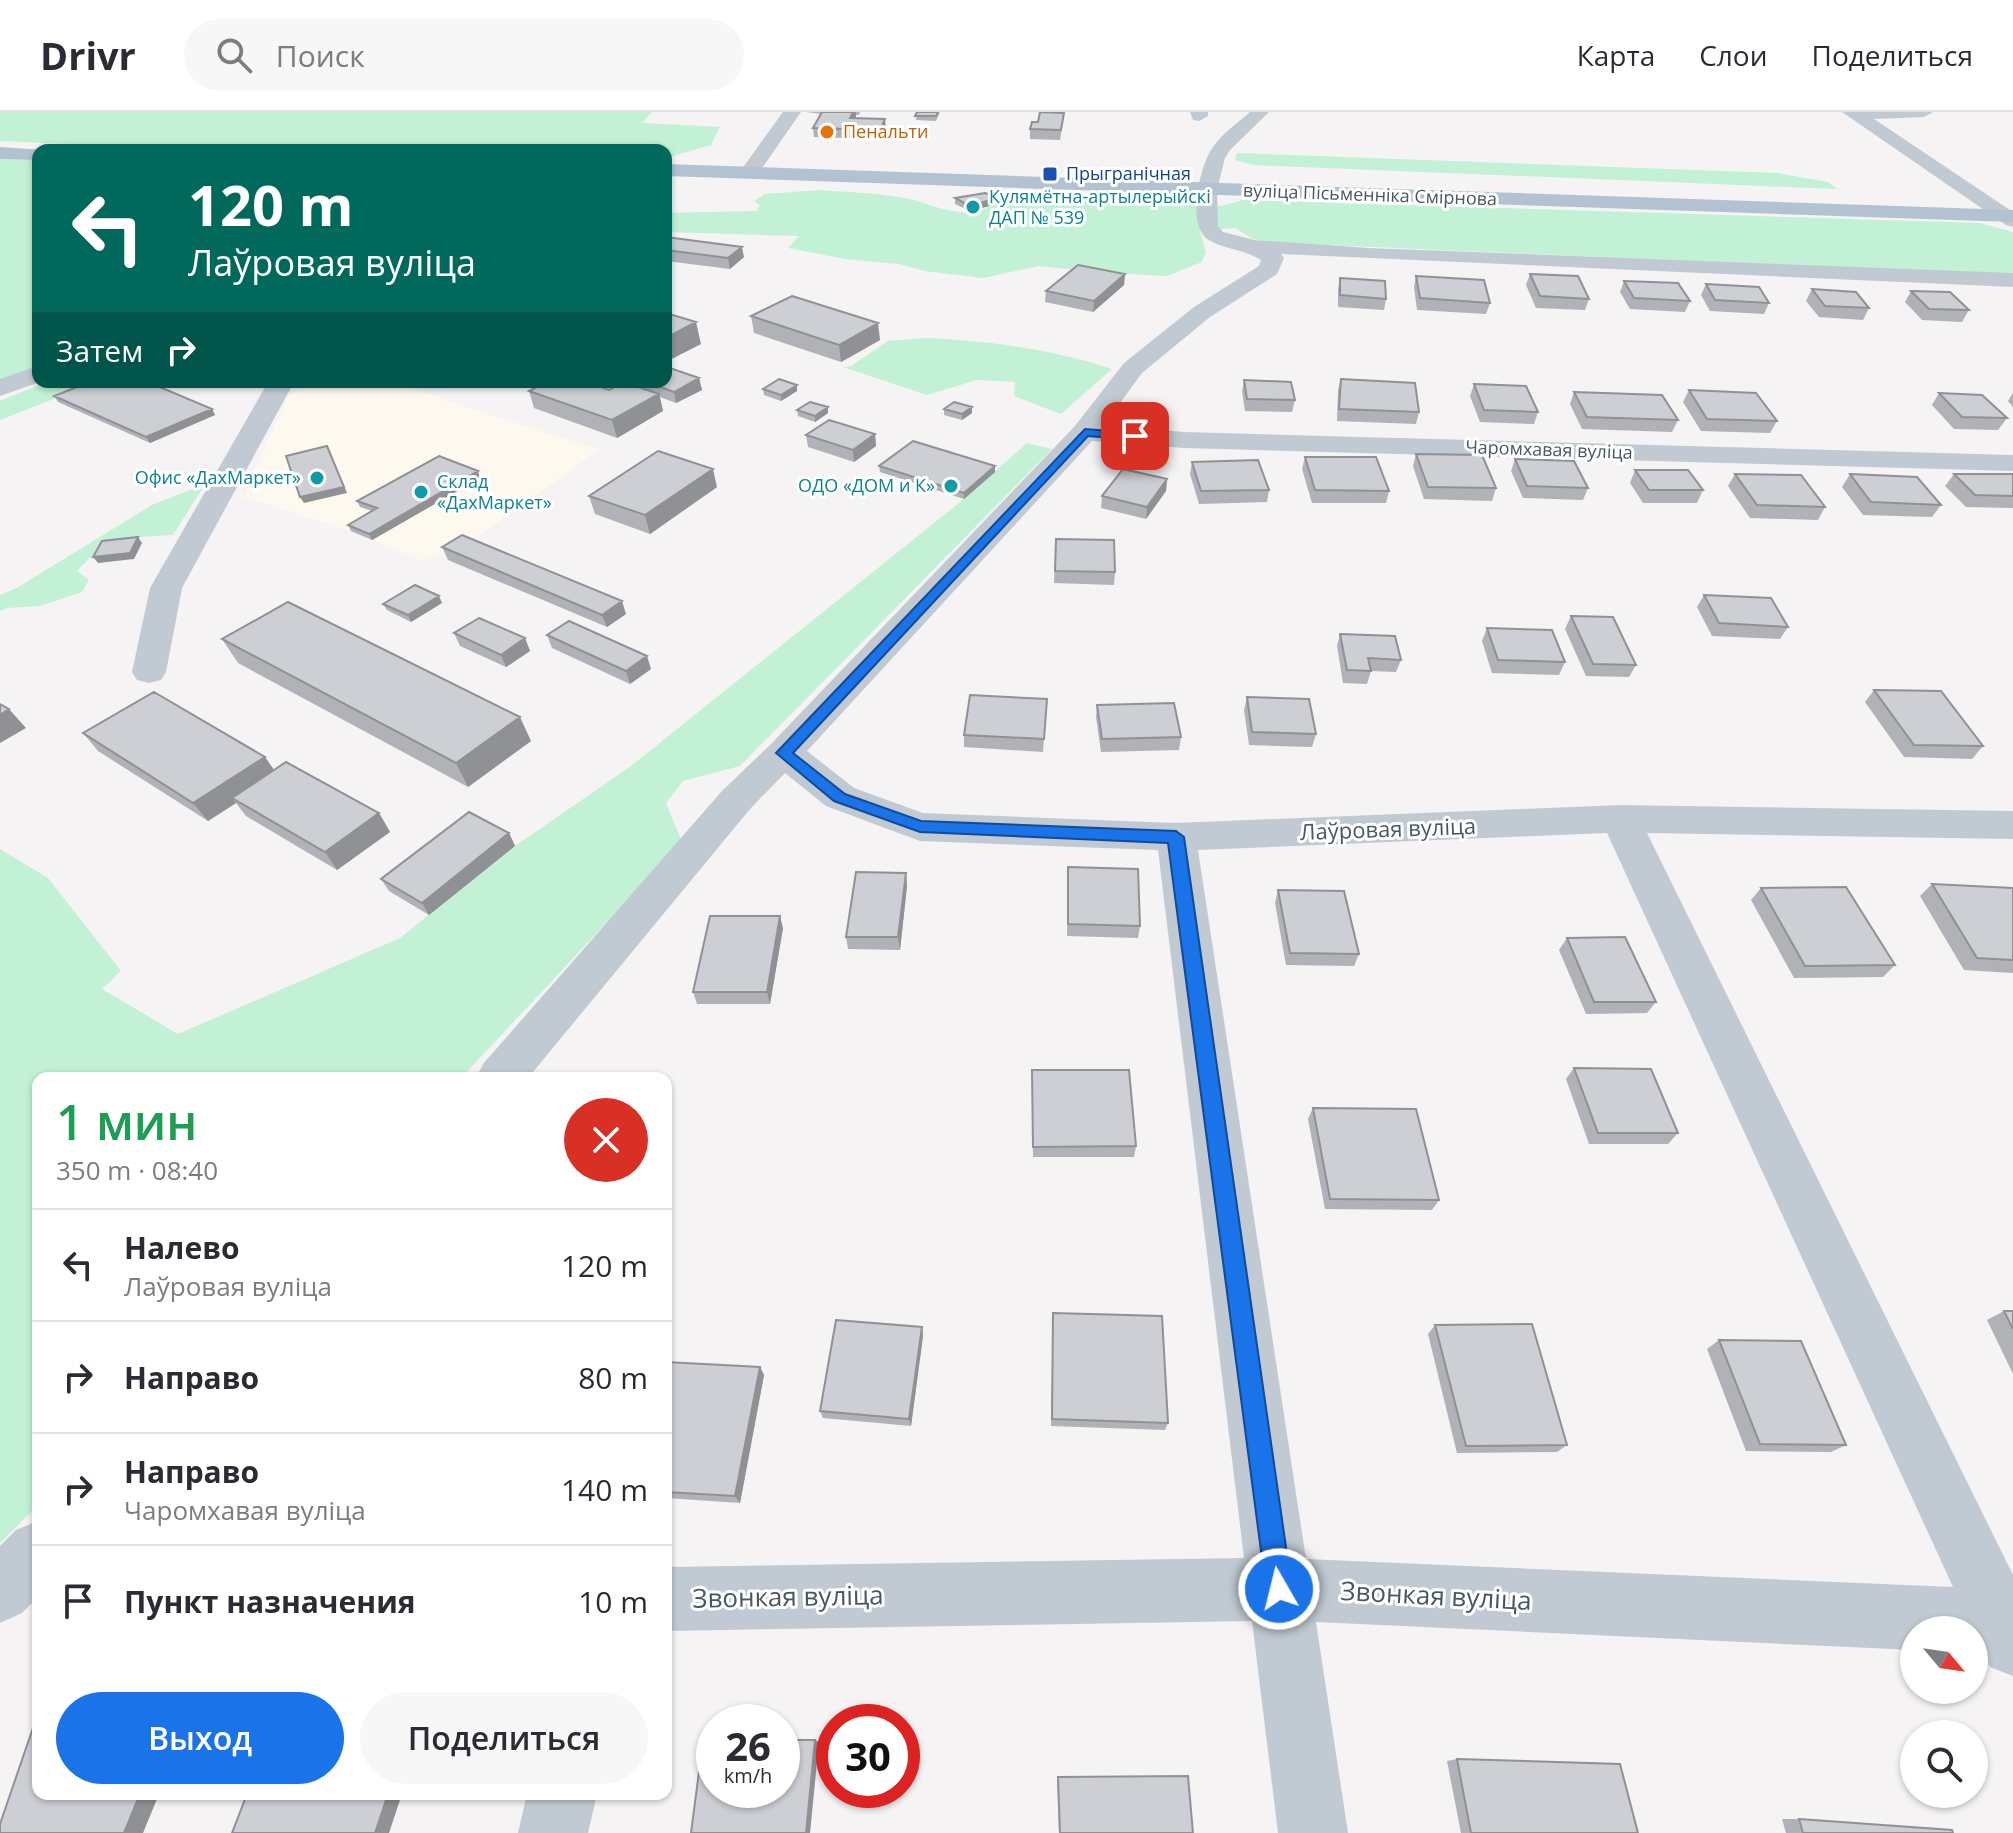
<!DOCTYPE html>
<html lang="ru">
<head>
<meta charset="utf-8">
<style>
	:root { --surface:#fff; --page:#f7f7f7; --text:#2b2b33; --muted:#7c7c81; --line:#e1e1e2; --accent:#1a73e8 }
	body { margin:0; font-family:"Open Sans",sans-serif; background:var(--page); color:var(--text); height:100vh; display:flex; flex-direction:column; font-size:30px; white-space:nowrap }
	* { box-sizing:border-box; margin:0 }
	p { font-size:26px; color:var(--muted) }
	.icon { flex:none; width:44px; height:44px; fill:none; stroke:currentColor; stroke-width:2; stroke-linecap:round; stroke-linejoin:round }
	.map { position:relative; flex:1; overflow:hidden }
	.side { position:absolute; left:32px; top:960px; width:640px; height:728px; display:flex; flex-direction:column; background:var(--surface); border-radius:16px; box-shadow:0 2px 6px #0004 }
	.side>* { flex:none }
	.banner { position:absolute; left:32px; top:32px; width:640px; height:244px; border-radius:16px; box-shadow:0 2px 6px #0004; background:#00695c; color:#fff; overflow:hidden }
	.needle { width:52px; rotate:119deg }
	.buttons { position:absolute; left:1900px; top:1504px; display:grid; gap:16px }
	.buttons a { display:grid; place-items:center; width:88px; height:88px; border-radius:50%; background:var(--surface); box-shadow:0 2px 6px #0004; font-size:40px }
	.speed { position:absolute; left:696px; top:1592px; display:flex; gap:16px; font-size:40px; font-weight:700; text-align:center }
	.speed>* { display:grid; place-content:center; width:104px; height:104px; border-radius:50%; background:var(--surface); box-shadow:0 2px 6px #0004; line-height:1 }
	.speed small { font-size:20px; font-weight:400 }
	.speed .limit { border:12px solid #d22; background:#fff; color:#111 }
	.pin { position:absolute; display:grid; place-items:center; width:68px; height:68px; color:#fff; margin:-34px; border-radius:16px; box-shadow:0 4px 12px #0006 }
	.me { position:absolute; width:88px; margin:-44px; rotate:352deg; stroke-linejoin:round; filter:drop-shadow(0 0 6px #0008) }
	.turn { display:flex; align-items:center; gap:28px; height:168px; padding:0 24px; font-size:36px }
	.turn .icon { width:104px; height:104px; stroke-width:2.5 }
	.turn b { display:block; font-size:56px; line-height:68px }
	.then { display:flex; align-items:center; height:76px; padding:0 24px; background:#0003; gap:16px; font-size:30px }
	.round { display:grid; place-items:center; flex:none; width:84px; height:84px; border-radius:42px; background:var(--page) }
	.head { display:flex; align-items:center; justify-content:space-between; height:136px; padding:0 24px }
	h1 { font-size:48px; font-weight:600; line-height:60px; color:#1e9e55 }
	.cta { display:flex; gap:16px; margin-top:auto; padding:16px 24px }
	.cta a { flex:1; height:92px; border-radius:48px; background:var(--accent); color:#fff; font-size:32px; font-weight:600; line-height:92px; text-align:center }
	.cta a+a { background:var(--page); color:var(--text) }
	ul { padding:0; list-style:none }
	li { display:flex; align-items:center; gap:24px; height:112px; padding:0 24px; border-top:2px solid var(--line) }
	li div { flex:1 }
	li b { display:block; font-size:30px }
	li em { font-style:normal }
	header { display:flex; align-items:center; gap:48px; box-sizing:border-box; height:112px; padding:0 40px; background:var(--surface); border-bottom:2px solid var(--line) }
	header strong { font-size:38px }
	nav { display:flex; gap:44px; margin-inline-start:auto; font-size:28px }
	.search { width:560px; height:72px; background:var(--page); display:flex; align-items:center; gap:20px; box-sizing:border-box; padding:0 28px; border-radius:44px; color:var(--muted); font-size:30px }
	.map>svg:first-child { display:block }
	.commercial { fill:#fdf9ef }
	.green { fill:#c3f1d5 }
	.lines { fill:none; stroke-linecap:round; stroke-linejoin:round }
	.minor { fill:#c1cad2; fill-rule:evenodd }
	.major { fill:#b3c2d1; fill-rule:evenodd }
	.wall { fill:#b0b2b7 }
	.shaded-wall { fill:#909195 }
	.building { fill:#cdcfd5; stroke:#909195; stroke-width:2 }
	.route { fill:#1a73e8; stroke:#114b97; stroke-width:2 }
	.food-dot { fill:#e8710a; stroke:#fff; stroke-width:3 }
	.transit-dot { fill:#1a4fb4; stroke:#fff; stroke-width:3 }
	.culture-dot { fill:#0f9aa8; stroke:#fff; stroke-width:3 }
	.labels { text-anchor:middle; stroke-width:6; stroke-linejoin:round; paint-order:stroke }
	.far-food-label { font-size:18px; fill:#c56008; stroke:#fff; text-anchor:start }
	.far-transit-label { font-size:18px; fill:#164399; stroke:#fff; text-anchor:start }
	.far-street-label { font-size:18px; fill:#4a5661; stroke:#fff }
	.far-culture-label { font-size:18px; fill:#0d838f; stroke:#fff; text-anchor:start }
	.street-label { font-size:22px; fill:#4a5661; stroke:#fff }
	.near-street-label { font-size:26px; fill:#4a5661; stroke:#fff }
</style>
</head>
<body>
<header>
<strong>Drivr</strong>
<div class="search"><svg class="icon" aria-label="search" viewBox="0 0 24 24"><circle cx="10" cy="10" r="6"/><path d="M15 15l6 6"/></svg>Поиск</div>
<nav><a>Карта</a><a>Слои</a><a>Поделиться</a></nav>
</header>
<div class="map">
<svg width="2013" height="1721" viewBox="0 0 2013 1721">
	<rect width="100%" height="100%" fill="#f5f3f3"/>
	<path class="commercial" d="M317 270H391L599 338 466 433 422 449 351 419 243 385 288 284Z"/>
	<path class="green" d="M0 0H652L642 11 720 15 711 33 666 46V38H200L0 29Z
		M1237 41 1777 61 1828 70 1837 77 1254 53 1235 48Z
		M0 47 38 48V256L0 270Z
		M819 78C846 80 873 81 899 85 923 88 947 103 972 100 991 97 1005 84 1024 81L1103 83 1118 90 1222 94 1242 88 1980 111 2013 120V163L1282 131 1252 127 1236 116 1200 119 1206 140 1202 150 1167 164 1093 160 1039 154 983 166 925 159 899 152 845 147 788 136 799 124 666 120V101L756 99 760 93 754 89 765 82Z
		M927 226C990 229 1052 237 1112 257L1061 302 1014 284 1015 270 977 268 927 283 843 255 851 254 888 229Z
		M47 270H97L0 308V289Z
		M1027 331 1052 337 740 654 683 669 666 691 682 730 461 966H38V1393L0 1431V737L48 766 121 859 102 877 178 922 400 826 515 734 631 654 959 391Z
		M195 376 202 377 173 423C128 426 109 423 77 459L89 468 82 480 40 494 8 496 0 499V483L15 477 152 393Z"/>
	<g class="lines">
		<path class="minor" d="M783 0H801L756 65H742L739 61Z
			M1190 0H1208V4L1199 9 1193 8Z
			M1250 0H1269L1230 38 1225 46 1217 78 1218 114 1223 120 1254 128 1369 136 2013 161V175L1281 142 1284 146 1277 162 1210 205 1142 261 1104 313 1184 320 2013 343V359L1184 336 1092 329 807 639 854 676 923 701 1176 711 1620 693 2013 699V727L1647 721 2013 1463V1564L1990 1555 1984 1541 1974 1540V1518H1914V1538L1316 1510 1348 1721H1278L1252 1509 666 1519V1455L1244 1446 1158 738 920 729 826 694 785 661 750 697 528 966H476L483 952 722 679 771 632 1075 314 1124 251 1194 195 1259 154 1261 148C1243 137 1223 137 1209 128 1185 114 1200 53 1213 35 1222 21 1238 11 1250 0ZM1607 721 1953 1475 1306 1447 1198 738Z
			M1842 0H1933L1924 5 1874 7 2013 100V115L2006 113Z
			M38 254 40 270 0 284V267Z
			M268 270H294L182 476 166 560 161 568 149 571 137 568 132 560 150 476Z
			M38 1409V1485L22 1501 0 1511V1434L16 1418Z
			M527 1682H597L588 1721H518Z"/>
		<path class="major" d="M0 35 44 38H38V48L0 47Z
			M666 52 2013 98V110L666 64Z"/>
	</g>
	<path class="wall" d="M807 0H860L859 3H856V6L886 16 880 27 814 25 813 16 821 2Z
		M917 0H940L936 9 916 8Z
		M1063 10 1060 28 1030 27V17Z
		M955 86 997 92 970 99 955 92Z
		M666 125 744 145 730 157 666 149Z
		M1125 162 1124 173 1093 200 1045 190 1046 179Z
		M1530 162 1589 187 1585 198 1536 196 1526 173Z
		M1416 164 1490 191 1486 202 1417 198 1414 175Z
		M1340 166 1386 187 1384 198 1338 195V177Z
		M1624 169 1690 189 1685 200 1630 197 1620 180Z
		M1706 172 1769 191 1764 202 1710 199 1701 183Z
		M1812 177 1869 196 1863 208 1819 205 1806 189Z
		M1911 179 1969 198 1962 210 1922 208 1905 190Z
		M751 204 880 228 841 250 754 221Z
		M699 266 702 278 676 291 660 285 663 299 617 326 534 296 529 279 609 278 616 274 603 270H630L628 271 644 277 642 270H666Z
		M1341 267 1419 300 1416 312 1337 309 1338 278Z
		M1244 268 1295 288 1292 300 1245 299 1242 280Z
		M1474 272 1538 300 1534 312 1480 310 1470 284Z
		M797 273V279L781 289 764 283 763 277Z
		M1689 278 1777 309 1770 321 1701 319 1683 290Z
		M1574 280 1678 308 1672 320 1582 317 1570 292Z
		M1939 281 2007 306 1998 318 1954 317 1932 293Z
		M2013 281V295L2008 289Z
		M54 284 212 297 215 303 150 331 58 290Z
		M828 295V301L815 310 798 304 797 298Z
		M944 297 972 301 962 308 944 303Z
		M875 322 876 334 854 350 808 335 806 323Z
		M1416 342 1496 376 1492 389 1424 387 1413 354Z
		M1305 345 1389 379 1386 391H1312L1302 357Z
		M1515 347 1588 376 1583 388 1523 386 1511 359Z
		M1192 350 1269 378 1267 390 1199 392 1190 362Z
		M879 354 995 360 964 387 880 360Z
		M1635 358 1703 378 1697 391H1643L1630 371Z
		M1735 362 1825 395 1818 408 1750 406 1728 374Z
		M1850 362 1941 393 1932 405 1863 403 1842 375Z
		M1954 362H2013V396L1966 395 1945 374Z
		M480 366 372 428 351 419 348 413 372 399 360 395 357 389Z
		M1167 367 1166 379 1146 407 1101 396 1102 384Z
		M717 375 650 422 595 402 589 384Z
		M1056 427 1115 460 1114 473 1054 471Z
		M442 435 626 502 607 515 448 448Z
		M1704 483 1788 515 1780 527 1712 524 1697 495Z
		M442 491 411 510 387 498 383 492Z
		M1571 504 1636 553 1629 565 1586 564 1565 517Z
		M1487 516 1565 550 1559 563 1492 561 1482 529Z
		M454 521 525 526 530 539 506 555 460 534Z
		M1340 522 1401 548 1396 560 1371 559 1367 572 1343 571 1337 534Z
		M547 523 651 557 630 572 552 536Z
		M222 527 531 629 468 675 238 551Z
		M1874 578 1983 634 1972 647 1904 645 1865 590Z
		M1247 585 1316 622 1312 635 1249 633 1244 598Z
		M1047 587 1043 640 964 635V623Z
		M1097 593 1181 625 1179 638 1101 640 1096 605Z
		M83 621 265 645 274 658 379 701 390 720 337 758 246 704 236 691 208 709 98 639Z
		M509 721 515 734 429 803 389 779 381 767Z
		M1068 755 1140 814 1138 826 1067 824Z
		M906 761 907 774 900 838 848 837 846 825Z
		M1932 772 2013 776V861L1964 858 1920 784Z
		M1761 776 1895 853 1883 865 1794 866 1751 788Z
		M1278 778 1359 842 1354 854 1286 853 1275 791Z
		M783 816 770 892H697L693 880Z
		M1567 826 1656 890 1647 901 1586 902 1559 838Z
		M1574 956 1678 1021 1668 1032H1589L1566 967Z
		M1032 958 1136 1034 1134 1045H1033Z
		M1313 996 1439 1088 1432 1098 1325 1097 1308 1007Z
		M2004 1199H2013V1262L1987 1208Z
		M1053 1201 1168 1311 1165 1318 1051 1314Z
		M1435 1213 1567 1333 1557 1340 1457 1341 1428 1222Z
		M922 1215 923 1224 911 1314 823 1306 820 1299Z
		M1719 1228 1846 1333 1831 1340 1746 1339 1707 1237Z
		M666 1250 760 1255 764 1263 740 1391 666 1386Z
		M1457 1647 1638 1721H1461L1447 1649Z
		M1058 1665 1193 1721H1059L1057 1666Z
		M1782 1707H1799L1953 1721H1786Z"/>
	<path class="shaded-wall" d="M853 0H856V4L851 15 850 6Z
		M885 7 886 16 880 27V18Z
		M997 86V92L970 99V94Z
		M742 135 744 145 730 157 728 146Z
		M1125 162 1124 173 1093 200 1094 189Z
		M696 210 701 232 666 250V226Z
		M878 211 880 228 841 250 839 233Z
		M699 266 702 278 676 291 674 280Z
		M797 273V279L781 289V283Z
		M659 282 663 299 617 326 612 308Z
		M828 295V301L815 310V304Z
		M972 295V301L962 308V302Z
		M212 297 215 303 150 331 146 325Z
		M875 322 876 334 854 350 853 338Z
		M327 334 347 381 304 391 300 385Z
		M995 354V360L964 387V381Z
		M713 357 717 375 650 422 645 403Z
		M478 359 480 366 372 428 369 422Z
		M1167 367 1166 379 1146 407 1147 395Z
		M138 425 142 431 134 447 98 451 93 445Z
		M439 484 442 491 411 510 408 503Z
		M622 489 626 502 607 515 602 503Z
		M525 526 530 539 506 555 501 543Z
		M647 544 651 557 630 572 626 559Z
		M9 597 26 616 0 631V603Z
		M520 605 531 629 468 675 456 651Z
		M265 645 278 664 232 686 236 691 208 709 193 691Z
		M379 701 390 720 337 758 325 740Z
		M509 721 515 734 429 803 422 791Z
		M906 761 907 774 900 838 898 825Z
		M780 804 783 816 770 892 767 880Z
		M922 1215 923 1224 911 1314 909 1307Z
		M760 1255 764 1263 740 1391 735 1384Z
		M815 1628 819 1630 810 1721H806Z
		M140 1682H159L143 1721H124Z
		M388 1682H402L389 1721H375Z"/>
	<path class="building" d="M822 0H853L850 6 885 7 880 18 813 16Z
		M917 0H938L936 4H915Z
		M1040 0 1064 1 1061 18 1030 17 1032 10H1038Z
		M985 81 997 86 970 94 955 86Z
		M666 125 742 135 728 146 666 138Z
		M1078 153 1125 162 1094 189 1046 179Z
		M1530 162 1578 164 1589 187 1540 184Z
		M1416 164 1484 168 1490 191 1420 186Z
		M1340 166 1385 169 1386 187 1340 183Z
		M1624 169 1678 171 1690 189 1634 186Z
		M1706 172 1759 175 1769 191 1715 188Z
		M1812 177 1856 180 1869 196 1825 194Z
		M1911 179 1950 180 1969 198 1929 197Z
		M792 184 878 211 839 233 751 204Z
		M666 201 696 210 666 226Z
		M666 255H667L699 266 674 280 647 270H666Z
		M779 267 797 273 781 283 763 277Z
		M1341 267 1415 271 1419 300 1339 297Z
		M1244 268 1291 270 1295 288 1247 287Z
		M90 270H148L212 297 146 325 54 284Z
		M546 270H586L609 278 624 270 659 282 612 308 529 279Z
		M1474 272 1526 274 1538 300 1484 298Z
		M1689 278 1756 281 1777 309 1707 307Z
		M1574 280 1662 283 1678 308 1587 305Z
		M1939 281 1982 283 2007 306 1962 305Z
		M810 290 828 295 815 304 797 298Z
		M954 290 972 295 962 302 944 297Z
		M829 308 875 322 853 338 806 323Z
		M913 329 995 354 964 381 879 354Z
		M327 334 344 375 300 385 286 344Z
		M658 339 713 357 645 403 589 384Z
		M1416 342 1482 343 1496 376 1428 375Z
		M439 344 478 359 369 422 348 413 377 396 357 389Z
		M1305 345H1376L1389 379 1315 378Z
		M1515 347 1574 349 1588 376 1527 374Z
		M1258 348 1269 378 1201 379 1192 350Z
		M1123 357 1167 367 1147 395 1102 384Z
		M1635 358H1688L1703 378H1649Z
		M1735 362 1801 363 1825 395 1757 393Z
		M1850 362 1917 365 1941 393 1871 390Z
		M1954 362H2013V384L1975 383Z
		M462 423 622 489 602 503 442 435Z
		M138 425 130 441 93 445 102 429Z
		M1056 427 1114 428 1115 460 1055 459Z
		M415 473 439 484 408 503 383 492Z
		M1704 483 1771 486 1788 515 1719 511Z
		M288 490 520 605 456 651 222 527Z
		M1571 504 1613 505 1636 553 1593 552Z
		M479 506 525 526 501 543 454 521Z
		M569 509 647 544 626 559 547 523Z
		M1487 516 1552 518 1565 550 1498 548Z
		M1340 522 1395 524 1401 548 1368 546 1371 559 1347 558Z
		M1874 578 1941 579 1983 634 1914 633Z
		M154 580 265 645 193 691 83 621Z
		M970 583 1047 587 1044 627 964 623Z
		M1247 585 1309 587 1316 622 1252 620Z
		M1174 591 1181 625 1102 627 1097 593Z
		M0 592 9 597 0 603Z
		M286 650 379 701 325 740 232 686Z
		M469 700 509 721 422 791 381 767Z
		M1068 755 1138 757 1140 814 1068 812Z
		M856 760 906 761 898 825H846Z
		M1932 772 2013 776V848L1977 846Z
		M1846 775 1895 853 1805 854 1761 776Z
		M1278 778 1344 779 1359 842 1290 841Z
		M710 804H780L767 880H693Z
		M1625 825 1656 890H1594L1567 826Z
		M1574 956 1651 957 1678 1021H1598Z
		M1032 958H1129L1136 1034 1033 1035Z
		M1313 996 1416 997 1439 1088 1330 1087Z
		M2004 1199H2013V1217Z
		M1053 1201 1162 1204 1168 1311 1052 1307Z
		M836 1208 922 1215 909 1307 820 1299Z
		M1532 1212 1567 1333 1466 1334 1435 1213Z
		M1719 1228 1801 1229 1846 1333 1760 1332Z
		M666 1250 760 1255 735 1384 666 1380Z
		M35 1610H38V1682H140L124 1721H0V1712Z
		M782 1628H815L806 1721H691L703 1629H714V1678H782Z
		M1457 1647 1620 1652 1638 1721H1471Z
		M1188 1664 1193 1721H1060L1058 1665Z
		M247 1682H388L375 1721H232Z
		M1799 1707 1952 1718 1953 1721H1803Z"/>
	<path class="route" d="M1085 317 1135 321 1140 324 1135 328 1088 324 793 641 845 682 921 709 1176 719 1184 725 1292 1477 1288 1486 1279 1490 1270 1486 1266 1477 1168 731 920 720 834 689 776 641Z"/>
	<circle class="food-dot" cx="827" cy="20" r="8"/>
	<rect class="transit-dot" x="1042" y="54" width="16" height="16" rx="4"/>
	<g class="culture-dot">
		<circle cx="973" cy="95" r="8"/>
		<circle cx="317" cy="366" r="8"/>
		<circle cx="951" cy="374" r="8"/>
		<circle cx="421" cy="380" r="8"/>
	</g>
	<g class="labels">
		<g class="far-food-label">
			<text x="843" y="26">Пенальти</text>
		</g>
		<g class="far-transit-label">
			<text x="1066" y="68">Прыгранічная</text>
		</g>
		<g class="far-street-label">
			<text transform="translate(1370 83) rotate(2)" y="6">вуліца Пісьменніка Смірнова</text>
			<text transform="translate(1549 338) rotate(2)" y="6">Чаромхавая вуліца</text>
		</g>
		<g class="far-culture-label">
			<text x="989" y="91">Кулямётна-артылерыйскі<tspan x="989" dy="21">ДАП № 539</tspan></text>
			<text x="301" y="372" text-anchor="end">Офис «ДахМаркет»</text>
			<text x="437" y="376">Склад<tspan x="437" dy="21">«ДахМаркет»</tspan></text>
			<text x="935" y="380" text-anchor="end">ОДО «ДОМ и К»</text>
		</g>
		<g class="street-label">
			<text transform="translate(1388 717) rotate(-2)" y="8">Лаўровая вуліца</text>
		</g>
		<g class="near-street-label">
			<text transform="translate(1436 1484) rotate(3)" y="9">Звонкая вуліца</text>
			<text transform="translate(788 1485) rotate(-1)" y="9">Звонкая вуліца</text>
		</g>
	</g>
</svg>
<div class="buttons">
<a><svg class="needle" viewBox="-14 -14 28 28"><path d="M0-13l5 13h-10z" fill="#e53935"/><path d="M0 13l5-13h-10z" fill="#7c7c81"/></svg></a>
<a><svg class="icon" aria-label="search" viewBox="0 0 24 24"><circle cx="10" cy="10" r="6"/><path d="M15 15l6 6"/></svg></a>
</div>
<div class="speed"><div>26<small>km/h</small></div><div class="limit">30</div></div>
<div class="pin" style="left:1135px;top:324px;background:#d93025"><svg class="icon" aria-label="arrive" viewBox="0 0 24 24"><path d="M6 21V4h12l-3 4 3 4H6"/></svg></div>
<svg class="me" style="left:1279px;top:1477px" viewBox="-20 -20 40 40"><circle r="17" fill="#1a73e8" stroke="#fff" stroke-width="3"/><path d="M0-11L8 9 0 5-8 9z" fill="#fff"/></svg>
<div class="banner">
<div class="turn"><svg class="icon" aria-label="left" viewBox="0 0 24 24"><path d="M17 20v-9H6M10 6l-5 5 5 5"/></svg><div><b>120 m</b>Лаўровая вуліца</div></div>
<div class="then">Затем<svg class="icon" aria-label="right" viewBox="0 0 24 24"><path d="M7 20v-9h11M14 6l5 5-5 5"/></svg></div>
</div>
<section class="side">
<div class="head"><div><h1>1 мин</h1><p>350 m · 08:40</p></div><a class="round" style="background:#d93025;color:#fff"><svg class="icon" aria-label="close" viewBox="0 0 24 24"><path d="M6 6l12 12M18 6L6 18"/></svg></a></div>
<ul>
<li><svg class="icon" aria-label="left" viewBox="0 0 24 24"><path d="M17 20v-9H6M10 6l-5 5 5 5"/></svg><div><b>Налево</b><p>Лаўровая вуліца</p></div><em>120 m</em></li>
<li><svg class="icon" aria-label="right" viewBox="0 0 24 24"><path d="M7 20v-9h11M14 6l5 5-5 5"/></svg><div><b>Направо</b></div><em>80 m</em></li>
<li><svg class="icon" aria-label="right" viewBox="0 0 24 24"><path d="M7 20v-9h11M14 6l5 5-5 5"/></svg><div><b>Направо</b><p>Чаромхавая вуліца</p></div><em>140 m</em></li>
<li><svg class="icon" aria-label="arrive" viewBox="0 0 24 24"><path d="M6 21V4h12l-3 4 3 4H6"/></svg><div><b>Пункт назначения</b></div><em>10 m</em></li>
</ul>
<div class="cta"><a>Выход</a><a>Поделиться</a></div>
</section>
</div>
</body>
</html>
